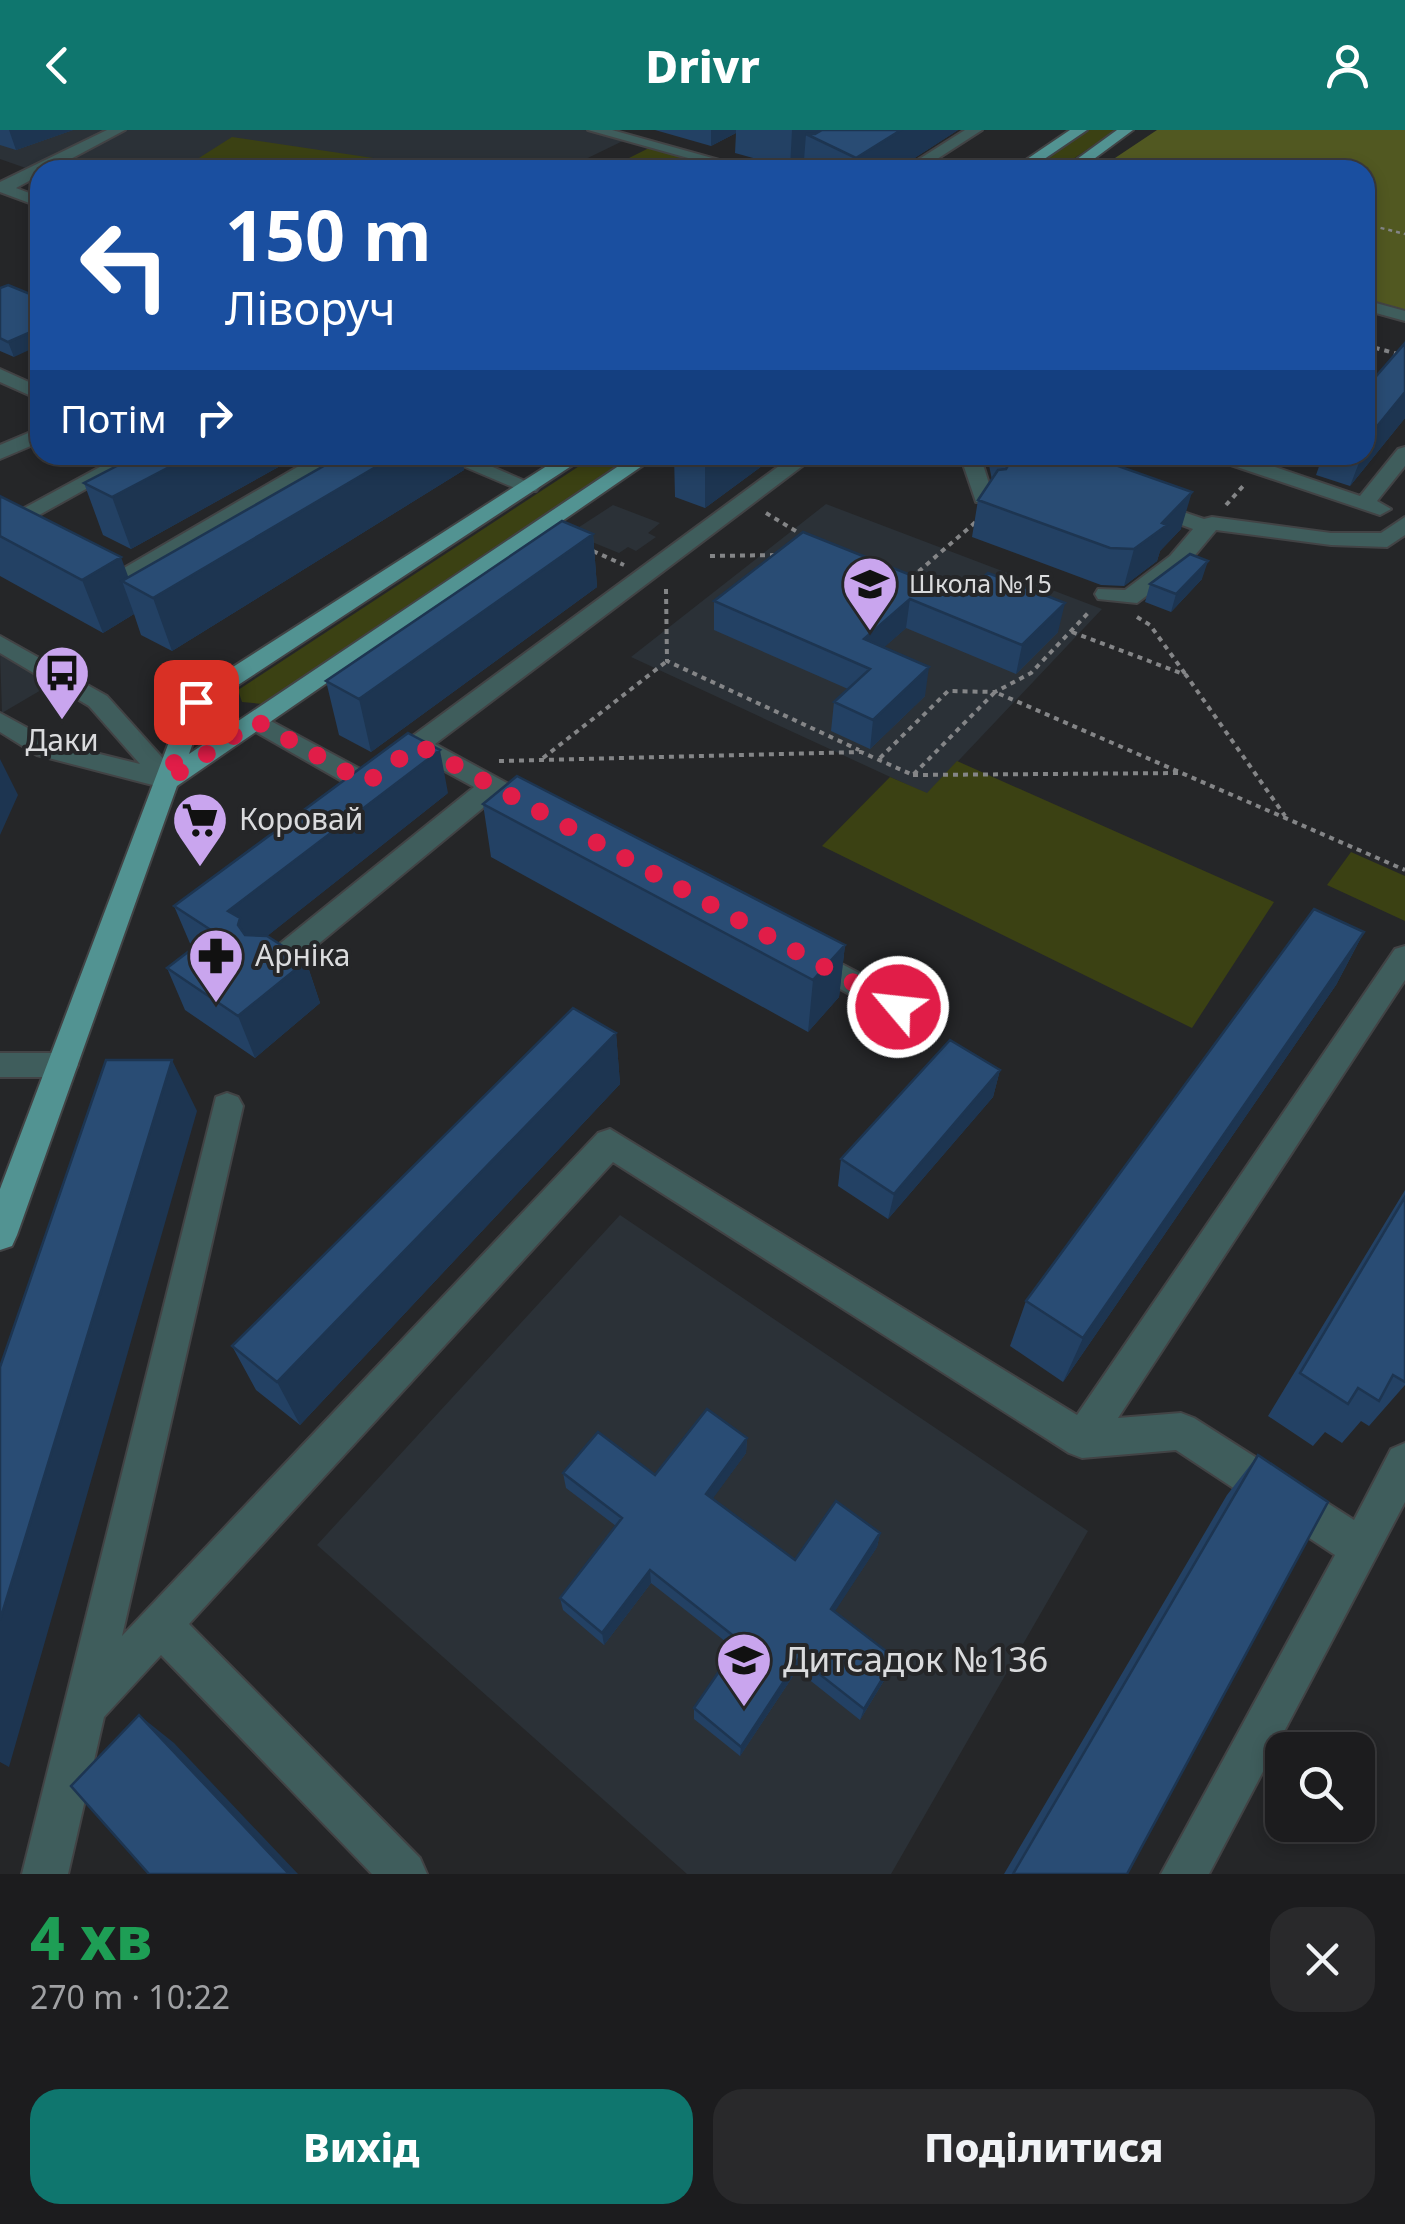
<!DOCTYPE html>
<html lang="uk">
<head>
<meta charset="utf-8">
<style>
	:root { --surface:#1c1c1e; --page:#29292b; --text:#f1f3f6; --muted:#a0a1a4; --line:#3a3a3c; --accent:#0f766e }
	body { margin:0; font-family:"Noto Sans",sans-serif; background:var(--page); color:var(--text); height:100vh; display:flex; flex-direction:column; font-size:38px; white-space:nowrap }
	* { box-sizing:border-box; margin:0 }
	p { font-size:32px; color:var(--muted) }
	.icon { flex:none; width:55px; height:55px; fill:none; stroke:currentColor; stroke-width:2; stroke-linecap:round; stroke-linejoin:round }
	.map { position:relative; height:1744px; overflow:hidden }
	.details { display:flex; flex-direction:column; background:var(--surface); flex:1 }
	.details>* { flex:none }
	.banner { position:absolute; left:30px; top:30px; width:1345px; height:305px; border-radius:30px; box-shadow:0 5px 15px #0003,0 0 0 2px var(--line); background:#1a4fa0; color:#fff; overflow:hidden }
	.buttons { position:absolute; left:1265px; top:1602px; display:grid; gap:20px }
	.buttons a { display:grid; place-items:center; width:110px; height:110px; border-radius:20px; background:var(--surface); box-shadow:0 5px 15px #0003,0 0 0 2px var(--line); font-size:50px }
	.pin { position:absolute; display:grid; place-items:center; width:85px; height:85px; color:#fff; margin:-42px; border-radius:20px; box-shadow:0 5px 15px #0006 }
	.me { position:absolute; width:110px; margin:-55px; rotate:298deg; stroke-linejoin:round; filter:drop-shadow(0 0 8px #0008) }
	.turn { display:flex; align-items:center; gap:35px; height:210px; padding:0 30px; font-size:45px }
	.turn .icon { width:130px; height:130px; stroke-width:2.5 }
	.turn b { display:block; font-size:70px; line-height:85px }
	.then { display:flex; align-items:center; height:95px; padding:0 30px; background:#0003; gap:20px; font-size:38px }
	.round { display:grid; place-items:center; flex:none; width:105px; height:105px; border-radius:30px; background:var(--page) }
	.overview { display:flex; align-items:center; justify-content:space-between; height:170px; padding:0 30px }
	h1 { font-size:60px; font-weight:800; line-height:75px; color:#1e9e55 }
	.action { display:flex; gap:20px; margin-top:auto; padding:20px 30px }
	.action a { flex:1; height:115px; border-radius:30px; background:var(--accent); color:#fff; font-size:40px; font-weight:800; line-height:115px; text-align:center }
	.action a+a { background:var(--page); color:var(--text) }
	header { display:flex; justify-content:space-between; align-items:center; height:130px; padding:0 30px; background:var(--accent); color:#fff; font-size:45px; font-weight:800 }
	.map>svg:first-child { display:block }
	.built { fill:#2b3137 }
	.green { fill:#3b4113 }
	.forest { fill:#515821 }
	.lines { fill:none; stroke-linecap:round; stroke-linejoin:round }
	.minor-casing { stroke:#424345; stroke-width:4 }
	.major-casing { stroke:#424345; stroke-width:4 }
	.path-far1 { stroke:#848587; stroke-width:2.5; stroke-dasharray:4 4; stroke-linecap:butt }
	.path { stroke:#848587; stroke-width:4; stroke-dasharray:5 5; stroke-linecap:butt }
	.minor { fill:#3f5d5c; fill-rule:evenodd }
	.major { fill:#529392; fill-rule:evenodd }
	.wall { fill:#234164 }
	.shaded-wall { fill:#1d3551 }
	.building { fill:#294c74; stroke:#1d3551; stroke-width:2.5 }
	.route { stroke:#e11d48; stroke-width:18; stroke-dasharray:0 32.4 }
	.labels { text-anchor:middle; stroke-width:8; stroke-linejoin:round; paint-order:stroke }
	.far-poi-label { font-size:25px; fill:#dadbdd; stroke:#252628; text-anchor:start }
	.poi-label { font-size:30px; fill:#dadbdd; stroke:#252628; text-anchor:start }
	.near-poi-label { font-size:35px; fill:#dadbdd; stroke:#252628; text-anchor:start }
</style>
</head>
<body>
<header><svg class="icon" aria-label="back" viewBox="0 0 24 24"><path d="M15 5l-7 7 7 7"/></svg>Drivr<svg class="icon" aria-label="person" viewBox="0 0 24 24"><circle cx="12" cy="8" r="4"/><path d="M4 21q1-7 8-7t8 7"/></svg></header>
<div class="map">
<svg width="1405" height="1744" viewBox="0 0 1405 1744">
	<rect width="100%" height="100%" fill="#252628"/>
	<path class="built" d="M0 0H605L629 8 563 40H452L408 28 444 40 40 43 0 29Z
		M826 374 1102 479 927 664 631 527Z
		M613 375 660 393 648 403 656 407 636 421 628 417 619 423 570 403Z
		M0 523 53 553 2 583Z
		M620 1085 1088 1401 891 1744H687L317 1415Z"/>
	<path class="green" d="M1089 0H1116L1057 40H1029Z
		M232 7 427 36 421 40H180Z
		M653 16 715 32 701 40H605Z
		M596 325H633L263 574 242 572 238 560Z
		M957 631 1274 772 1192 898 822 716 890 647 927 663Z
		M1351 722 1405 746V791L1327 755Z"/>
	<path class="forest" d="M1157 0H1405V186L1365 175V40H1097Z"/>
	<g class="lines">
		<g class="minor-casing">
			<path id="minor" d="M107 0H125L50 40H40V45L16 58 40 67V77L0 62V52Z
				M588 0H612L755 40H731Z
				M965 0H982L920 40H902Z
				M1365 170 1405 181V191L1365 180Z
				M0 239 40 257V270L0 252Z
				M40 298V312L0 329V315Z
				M1405 317V336L1377 371 1391 379 1380 385 1213 329 1210 325H1240L1360 366 1398 319Z
				M122 325H147L23 394 15 395 4 389Z
				M318 325H343L131 450 123 452 112 445Z
				M437 325H465L539 357 536 361H522Z
				M794 325H817L435 614 542 672 546 678 542 684H524L495 668 282 844 272 847 262 844 257 836 262 828 474 657 419 627 393 641 384 639 380 633 384 627Z
				M960 325H980L992 363 1000 369 997 373 976 372Z
				M1148 370 1204 389 1212 387 1331 403H1381L1405 387V405L1387 417 1331 415 1216 400 1186 436 1137 473 1098 469 1095 464 1098 459 1125 460 1170 426 1193 399 1141 380 1137 376Z
				M0 506 107 566 177 644 181 650 177 656 168 659 37 625 0 602V583L55 613 140 634 89 576 0 523Z
				M256 583 375 647 379 653 355 674H337L333 668 347 654 247 597 244 591Z
				M807 816 909 869 913 877 909 885 898 889 887 885 797 835 792 827 797 819Z
				M1405 816V850L1118 1288 1181 1283 1194 1288 1354 1390 1391 1319 1405 1313V1372L1209 1744H1161L1335 1425 1176 1320 1082 1328 1069 1323 613 1032 189 1494 420 1728 427 1744H372L161 1525 104 1587 68 1744H22L216 967 227 963 238 967 243 976 122 1506 598 1003 610 999 1077 1285 1395 819Z
				M0 923H62L73 926 78 935 73 944 62 947H0Z"/>
		</g>
		<g class="major-casing">
			<path id="major" d="M1070 0H1087L1028 40H1011Z
				M1117 0H1133L1079 40H1062Z
				M564 325H588L206 576 189 624 635 325H658L177 656 17 1105 12 1116 0 1120V1059L186 567Z"/>
		</g>
		<path class="path-far1" d="M1114 32 1145 40
			M1365 94 1405 104"/>
		<path class="path" d="M1365 215 1405 226
			M1226 375 1245 354
			M766 383 804 406
			M593 421 624 435
			M710 426 779 425
			M911 448 978 390
			M666 459 667 531 859 620
			M1137 487 1150 495 1186 545
			M1072 502 1186 545 1285 686
			M543 628 667 531
			M880 628 948 561 995 562 1031 543 1090 481
			M499 631 861 622 913 645 995 562 1405 740
			M913 645 1180 643"/>
		<use href="#minor" class="minor"/>
		<use href="#major" class="major"/>
	</g>
	<path class="wall" d="M0 0H73L16 20 0 15Z
		M655 0H958L896 40H804V30L790 38 735 23 736 3 711 16Z
		M0 158 14 227 0 221Z
		M1365 259 1405 288 1350 356 1316 345 1323 325H1365Z
		M138 325H300L131 419 103 405 84 353Z
		M343 325H462L464 340 172 521 141 505 134 484 103 503 0 446V366L129 448Z
		M674 325H777L705 378 675 367Z
		M987 325H1087L1181 399 1160 421 1157 431 1124 456 1101 455 972 407 978 370 992 350Z
		M593 404 597 457 371 622 339 605 326 551Z
		M1202 449 1171 482 1145 472 1150 454Z
		M963 466 1058 502 1016 544 906 498 883 518 925 566 870 619 831 601 834 572 848 559 714 500V471Z
		M448 663 267 806 306 831 320 873 255 928 185 880 167 838 192 818 174 776Z
		M483 674 845 815 839 867 808 902 491 727Z
		M1364 802 1336 855 1063 1252 1010 1216 1026 1171Z
		M616 903 620 954 300 1295 256 1260 232 1216Z
		M1000 940 993 967 888 1089 838 1056 841 1029Z
		M1405 1060V1255L1369 1296 1361 1291 1342 1313 1325 1302 1313 1316 1268 1286Z
		M747 1308 746 1323 712 1369 795 1430 880 1403 877 1417 834 1482 895 1528 891 1539 860 1590 797 1540 740 1626 694 1589V1578L735 1519 651 1453 604 1515 563 1480 560 1468 616 1396 566 1358 563 1343 655 1345Z
		M1258 1325 1127 1744H1004L1227 1365Z"/>
	<path class="shaded-wall" d="M9 0H73L16 20Z
		M711 0H736V3L711 16Z
		M792 0H855L806 4 804 30 790 38Z
		M901 0H958L896 40H855L856 28Z
		M40 198V215L14 227 8 212Z
		M1405 262V288L1350 356 1362 325H1365V318L1370 305Z
		M192 325H300L131 419 112 367Z
		M396 325H462L464 340 172 521 153 468Z
		M707 325H777L705 378V327Z
		M1192 362 1181 399 1160 421 1157 431 1124 456 1134 419Z
		M593 404 597 457 371 622 359 569Z
		M121 427 132 457 122 451 134 484 103 503 82 450Z
		M1208 431 1202 449 1171 482 1176 464Z
		M910 469 906 498 863 536 864 509Z
		M1065 473 1058 502 1016 544 1022 515Z
		M929 537 925 566 870 619 873 590Z
		M440 620 448 663 251 819 228 781Z
		M0 629 18 665 0 705Z
		M1364 802 1336 855 1063 1252 1083 1208Z
		M845 815 839 867 808 902 813 850Z
		M306 831 320 873 255 928 238 886Z
		M616 903 620 954 300 1295 277 1252Z
		M172 930 197 981 9 1637 0 1632V1490Z
		M1000 940 993 967 888 1089 894 1064Z
		M747 1308 746 1323 706 1378V1364Z
		M880 1403 877 1417 828 1492 831 1479Z
		M650 1440 651 1453 604 1515 602 1503Z
		M799 1528 797 1540 740 1626 741 1617Z
		M895 1528 891 1539 860 1590 864 1579Z
		M139 1585 174 1613 298 1744H289Z"/>
	<path class="building" d="M822 0H901L856 28 806 4H815Z
		M8 155 40 168V198L8 212 0 208V158Z
		M1405 213V262L1370 305 1365 303V259Z
		M138 325H192L112 367 84 353Z
		M343 325H396L153 468 122 451Z
		M1002 325H1087L1192 362 1162 393 1167 395 1134 419 1110 418 978 370 998 340 1006 339 1010 332Z
		M0 366 121 427 82 450 0 406Z
		M562 391 593 404 359 569 326 551Z
		M803 402 963 466 988 443 1065 473 1022 515 910 469 864 509 929 537 873 590 834 572 870 539 714 471Z
		M1190 424 1208 431 1176 464 1150 454Z
		M408 603 440 620 228 781 240 788 238 795 245 805 267 806 306 831 238 886 167 838 214 802 174 776Z
		M517 646 845 815 813 850 483 674Z
		M1314 779 1364 802 1083 1208 1026 1171Z
		M573 878 616 903 277 1252 232 1216Z
		M950 910 1000 940 894 1064 841 1029Z
		M106 930H172L0 1490V1237Z
		M1405 1067V1252L1393 1245 1379 1271 1358 1258 1348 1274 1300 1243Z
		M707 1279 747 1308 706 1364 795 1430 836 1371 880 1403 831 1479 895 1528 864 1579 799 1528 741 1617 694 1578 740 1511 650 1440 602 1503 560 1468 622 1388 563 1343 598 1302 655 1345Z
		M1258 1325 1328 1372 1127 1744H1013Z
		M139 1585 289 1744H149L71 1656Z"/>
	<g class="lines">
		<path class="route" d="M196 572 168 650 256 591 366 653 418 615 898 877"/>
	</g>
	<defs>
		<g id="school-pin" transform="scale(2.875)"><path d="M0 17L-7.5 6A9.5 9.5 0 1 1 7.5 6Z" fill="#c9a5ee" stroke="#252628"/><path d="M0-5L7-2L0 1L-7-2ZM-4 1L0 2.5L4 1V4Q0 6-4 4Z" fill="#111"/></g>
		<g id="bus-pin" transform="scale(2.875)"><path d="M0 17L-7.5 6A9.5 9.5 0 1 1 7.5 6Z" fill="#c9a5ee" stroke="#252628"/><path d="M-5-6H5V4H4V6H2V4H-2V6H-4V4H-5ZM-3.5-4V0h7V-4ZM-3.5 1.2v1.5H-2V1.2ZM2 1.2v1.5H3.5V1.2Z" fill="#111"/></g>
		<g id="supermarket-pin" transform="scale(2.875)"><path d="M0 17L-7.5 6A9.5 9.5 0 1 1 7.5 6Z" fill="#c9a5ee" stroke="#252628"/><path d="M-6-5.5h2.5l.6 2H6L4.5 2H-2.5L-4.4-4H-6ZM-1.5 3.2a1.3 1.3 0 1 0 .1 0ZM3 3.2a1.3 1.3 0 1 0 .1 0Z" fill="#111"/></g>
		<g id="pharmacy-pin" transform="scale(2.875)"><path d="M0 17L-7.5 6A9.5 9.5 0 1 1 7.5 6Z" fill="#c9a5ee" stroke="#252628"/><path d="M-2-6h4v4h4v4h-4v4h-4v-4h-4v-4h4Z" fill="#111"/></g>
	</defs>
	<g fill-rule="evenodd">
		<use href="#school-pin" x="870" y="454"/>
		<use href="#bus-pin" x="62" y="543"/>
		<use href="#supermarket-pin" x="200" y="690"/>
		<use href="#pharmacy-pin" x="216" y="826"/>
		<use href="#school-pin" x="744" y="1530"/>
	</g>
	<g class="labels">
		<g class="far-poi-label">
			<text x="909" y="463">Школа №15</text>
		</g>
		<g class="poi-label">
			<text x="62" y="621" text-anchor="middle">Даки</text>
			<text x="239" y="700">Коровай</text>
			<text x="255" y="836">Арніка</text>
		</g>
		<g class="near-poi-label">
			<text x="783" y="1542">Дитсадок №136</text>
		</g>
	</g>
</svg>
<div class="buttons">
<a><svg class="icon" aria-label="search" viewBox="0 0 24 24"><circle cx="10" cy="10" r="6"/><path d="M15 15l6 6"/></svg></a>
</div>
<div class="pin" style="left:196px;top:572px;background:#d93025"><svg class="icon" aria-label="arrive" viewBox="0 0 24 24"><path d="M6 21V4h12l-3 4 3 4H6"/></svg></div>
<svg class="me" style="left:898px;top:877px" viewBox="-20 -20 40 40"><circle r="17" fill="#e11d48" stroke="#fff" stroke-width="3"/><path d="M0-11L8 9 0 5-8 9z" fill="#fff"/></svg>
<div class="banner">
<div class="turn"><svg class="icon" aria-label="left" viewBox="0 0 24 24"><path d="M17 20v-9H6M10 6l-5 5 5 5"/></svg><div><b>150 m</b>Ліворуч</div></div>
<div class="then">Потім<svg class="icon" aria-label="right" viewBox="0 0 24 24"><path d="M7 20v-9h11M14 6l5 5-5 5"/></svg></div>
</div>
</div>
<section class="details">
<div class="overview"><div><h1>4 хв</h1><p>270 m · 10:22</p></div><a class="round"><svg class="icon" aria-label="close" viewBox="0 0 24 24"><path d="M6 6l12 12M18 6L6 18"/></svg></a></div>
<div class="action"><a>Вихід</a><a>Поділитися</a></div>
</section>
</body>
</html>
